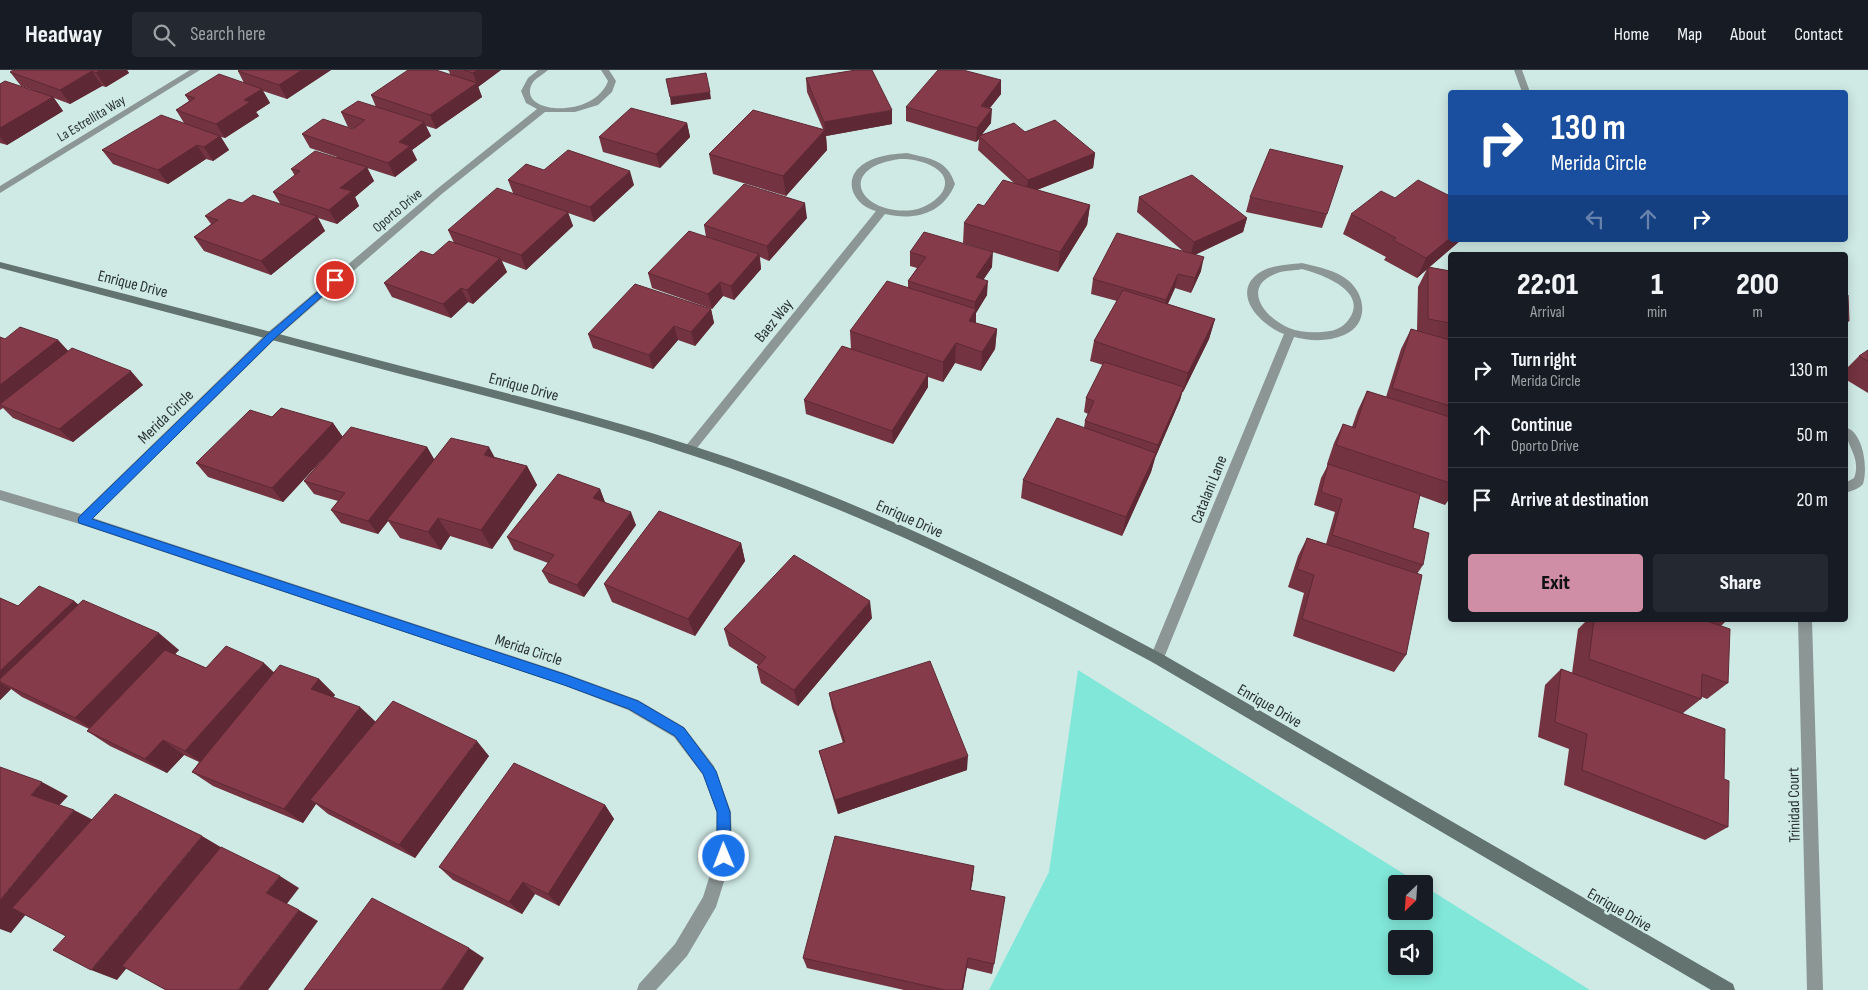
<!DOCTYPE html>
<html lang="en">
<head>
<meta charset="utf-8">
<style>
	:root { --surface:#171b24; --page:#242831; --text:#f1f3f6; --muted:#9ea1a6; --line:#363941; --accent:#d08da6 }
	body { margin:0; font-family:"Sofia Sans Condensed",sans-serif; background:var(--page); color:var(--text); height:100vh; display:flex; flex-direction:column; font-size:19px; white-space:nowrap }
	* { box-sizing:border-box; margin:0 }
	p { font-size:16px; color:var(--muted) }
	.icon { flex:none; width:28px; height:28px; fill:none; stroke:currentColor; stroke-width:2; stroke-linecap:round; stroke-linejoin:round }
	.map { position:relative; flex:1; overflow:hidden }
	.details { position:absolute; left:1448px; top:182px; width:400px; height:370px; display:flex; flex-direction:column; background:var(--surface); border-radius:5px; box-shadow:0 2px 12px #0003 }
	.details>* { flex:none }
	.hud { position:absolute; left:1448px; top:20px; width:400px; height:152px; border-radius:5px; box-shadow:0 2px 12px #0003; background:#1a4fa0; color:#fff; overflow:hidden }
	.needle { width:32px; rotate:205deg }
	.fabs { position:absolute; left:1388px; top:805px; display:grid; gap:10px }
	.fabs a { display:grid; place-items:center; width:45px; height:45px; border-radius:5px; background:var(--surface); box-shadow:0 2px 12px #0003; font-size:25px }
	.pin { position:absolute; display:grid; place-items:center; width:42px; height:42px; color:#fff; margin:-21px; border:2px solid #fff; border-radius:50%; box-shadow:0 1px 5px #0007 }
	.me { position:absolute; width:55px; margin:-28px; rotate:359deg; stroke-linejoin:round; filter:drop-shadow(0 0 4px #0008) }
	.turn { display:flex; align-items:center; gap:18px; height:105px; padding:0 20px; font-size:22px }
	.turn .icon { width:65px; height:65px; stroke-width:2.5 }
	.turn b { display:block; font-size:35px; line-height:42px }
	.lanes { display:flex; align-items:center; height:48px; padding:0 20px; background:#0003; justify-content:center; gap:25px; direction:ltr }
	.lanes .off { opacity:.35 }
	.eta { display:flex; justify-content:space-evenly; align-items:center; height:85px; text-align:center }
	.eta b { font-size:30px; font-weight:800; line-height:35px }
	.primary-button { display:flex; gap:10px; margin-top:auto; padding:10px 20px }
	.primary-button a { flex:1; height:58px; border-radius:5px; background:var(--accent); color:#111; font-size:20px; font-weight:800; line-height:58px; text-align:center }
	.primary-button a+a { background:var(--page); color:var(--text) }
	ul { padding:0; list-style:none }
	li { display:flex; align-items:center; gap:15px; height:65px; padding:0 20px; border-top:1px solid var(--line) }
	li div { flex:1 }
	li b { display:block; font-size:19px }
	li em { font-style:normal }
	header { display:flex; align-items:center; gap:30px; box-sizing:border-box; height:70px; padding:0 25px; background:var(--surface); border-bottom:1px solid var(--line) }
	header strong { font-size:24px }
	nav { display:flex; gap:28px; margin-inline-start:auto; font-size:18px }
	.search { width:350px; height:45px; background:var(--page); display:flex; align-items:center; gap:12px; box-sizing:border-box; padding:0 18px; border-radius:5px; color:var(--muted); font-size:19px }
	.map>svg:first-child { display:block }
	.green { fill:#81e7d8; fill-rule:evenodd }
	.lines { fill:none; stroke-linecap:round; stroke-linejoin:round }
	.street { fill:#8c9795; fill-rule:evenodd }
	.secondary { fill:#637370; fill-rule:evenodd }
	.wall { fill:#733340 }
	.shaded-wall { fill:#5e2934 }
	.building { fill:#863b4b; stroke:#5e2934 }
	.route { fill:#1a73e8; stroke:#114b97 }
	.labels { text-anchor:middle; stroke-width:5; stroke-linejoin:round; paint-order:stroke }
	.far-street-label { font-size:14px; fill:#293331; stroke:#cfeae5 }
	.street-label { font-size:16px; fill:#293331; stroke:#cfeae5 }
</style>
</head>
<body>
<header>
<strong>Headway</strong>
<div class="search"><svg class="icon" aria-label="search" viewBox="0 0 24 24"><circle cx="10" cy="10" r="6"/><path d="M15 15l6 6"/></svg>Search here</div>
<nav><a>Home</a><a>Map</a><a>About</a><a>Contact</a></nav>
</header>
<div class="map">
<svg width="1868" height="920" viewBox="0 0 1868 920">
	<rect width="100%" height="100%" fill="#cfeae5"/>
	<path class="green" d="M1078 600 1420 814H1396V841H1424V816L1590 920H989L1049 802ZM1396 869H1424V896H1396Z"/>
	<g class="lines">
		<path class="street" d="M190 0H200L0 123V116Z
			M538 0H548C543 5 534 8 531 16 520 44 594 49 608 11L601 0H609L616 11 612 22 598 35 575 42H545L443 123 275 269 93 448 564 603 638 630 684 657 714 696 731 742 732 786 716 837 687 886 656 920H637L639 914 675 874 703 827 716 786 717 742 703 705 674 667 628 640 563 615 83 455 0 430V420L81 444 267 263 437 119 537 39 526 33 521 21 528 8Z
			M1514 0H1522L1530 22H1522Z
			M907 83C930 89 947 89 955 114 943 144 914 151 885 144L693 383H685L683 380 685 377 876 141C855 136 841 111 862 95 874 86 892 84 907 83ZM900 89C912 88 934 93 942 104 954 121 928 138 913 140 860 146 834 98 900 89Z
			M1302 193C1318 197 1336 200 1349 211 1367 227 1368 255 1344 265 1328 272 1310 271 1294 267L1164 588 1162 592 1157 594 1152 592 1150 588 1284 264C1265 257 1233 229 1254 207 1265 195 1286 195 1302 193ZM1302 199C1321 204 1369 221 1349 249 1345 255 1338 260 1330 261 1317 263 1301 263 1289 258 1265 248 1241 218 1275 204 1283 200 1294 201 1302 199Z
			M1845 357C1864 362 1868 399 1863 414 1859 419 1851 421 1845 423V413L1854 408C1862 387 1845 375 1845 357Z
			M1798 550H1812L1823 920H1807Z"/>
		<path class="secondary" d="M0 192C134 226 267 261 401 296 501 322 601 346 699 378 860 430 1013 504 1162 584L1733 914 1735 920H1711L1152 592C1005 512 853 438 694 386 599 354 501 330 404 305 269 269 135 234 0 198Z"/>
	</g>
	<path class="wall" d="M127 0 129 3 106 17 102 16 70 34 54 28 63 41 7 75 0 73V14L33 20 21 16 10 2Z
		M331 0 287 29 263 21 270 33 256 42 259 46 225 68 221 67 229 80 213 91 206 89 168 114 113 94 102 80 184 53 176 40 189 31 185 25 244 13 238 1Z
		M447 0H501L478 17 482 27 436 59 426 56 431 66 412 80 417 90 395 107 367 98 374 111 355 127 359 136 337 154 318 148 325 161 271 205 204 181 194 167 211 154 205 146 281 135 273 122 295 106 291 99 337 87 310 78 302 64 353 59H354L348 57 341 42 376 37 371 25 450 4 449 1Z
		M806 8 892 54 826 66 827 80 786 126 713 104 709 84 823 59 807 22Z
		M1001 10V24L990 38 991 53 982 64 1025 62 1095 83 1093 98 1037 120 1090 135 1087 155 1058 202 963 173 964 153 1014 113 978 80 979 69 976 72 906 51V37Z
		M687 53 690 67 660 98 603 82 599 67Z
		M544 100 634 115 594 152 568 143 573 156 526 200 502 191 507 202 473 234 468 232 451 248 392 227 384 213 454 173 448 160 513 123 508 110Z
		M1139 127 1247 148 1243 162 1195 185 1201 201 1191 223 1175 218 1168 234 1215 249 1209 269 1183 322H1182L1180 330 1155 388 1151 402 1122 466 1021 428 1023 410 1084 358 1085 351 1088 344 1084 342 1086 328 1103 295 1090 291 1094 271 1117 231 1091 224 1093 209 1184 182 1137 142Z
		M1250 127 1327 144 1322 158 1246 142Z
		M1351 144 1450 170H1461L1429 197 1450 201V428L1445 435 1420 426 1413 458 1423 495 1417 504 1406 585 1394 602 1293 566 1304 523 1288 517 1298 486 1307 468 1326 474 1335 442 1314 435 1321 408 1328 395 1327 394 1334 373 1343 354 1352 357 1358 340 1367 321 1386 327 1401 279 1411 259 1417 261 1418 217 1427 199 1417 208 1384 190 1386 187 1343 164Z
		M807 148 769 191 760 187 761 199 734 230 723 226 712 239 652 218 648 203 706 167 704 155Z
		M910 182 992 197 983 210 987 225 976 243V253L997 259 995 279 981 301 955 293 943 312 928 307V317L893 374 806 344 804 330 851 279 850 261 908 218V211L917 198 910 196Z
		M1845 224 1849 251 1845 255Z
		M711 239 714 253 695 276 678 270 653 299 593 278 588 264Z
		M0 267 5 269 58 270 68 281 143 315 73 372 13 348 3 338 0 340Z
		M1868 280V323L1845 309V300L1859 286Z
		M272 347 333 353 342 367 427 377 434 389 495 387 527 396 537 415 492 479 450 466 441 480 400 468 388 451 378 464 341 453 331 440 338 431 314 424 304 411 330 381 283 432 208 407 196 393Z
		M600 419 605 433 636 455 584 527 549 513 542 501 548 493 514 480 507 467Z
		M741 473 745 491 695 566 612 532 604 514Z
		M0 528 18 536 74 531 78 535 179 580 175 584 206 598 274 602 319 609 335 625 333 627 375 652 489 686 415 788 328 744 316 734 303 753 213 716 192 702 199 692 184 685 167 703 110 676 87 661 89 659 22 627 11 619 0 630Z
		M872 548 798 636 761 613 757 597 758 595 729 576 724 559Z
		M1587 550H1727L1721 556 1728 613 1707 629 1702 627 1701 629 1683 643 1724 709 1728 757 1705 770 1564 715 1569 679 1538 667 1545 615 1561 599 1572 603 1578 559Z
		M829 623 967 700 838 744 823 695 819 681 843 673 832 638Z
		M605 735 614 749 559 836 535 824 522 844 453 810 439 797Z
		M973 808 971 820 994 894 992 904 967 898 963 920H904L807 898 803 888Z"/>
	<path class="shaded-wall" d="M100 0H127L129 3 106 17 96 3Z
		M302 0H331L287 29 279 15Z
		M477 0H501L478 17 473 3Z
		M92 1 102 16 70 34 60 20Z
		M1001 10V24L980 50 981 36Z
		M477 13 482 27 436 59 430 45Z
		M262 19 270 33 256 42 259 46 225 68 216 54 244 30Z
		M710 22 711 29 671 35 670 27Z
		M53 27 63 41 7 75 0 67V58Z
		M992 39 991 53 980 67 979 66V69L976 72 977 58Z
		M892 40V54L826 66 827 80 786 126 783 106 825 60 824 52Z
		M424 52 431 66 412 80 417 90 395 107 388 93 399 72Z
		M687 53 690 67 660 98 656 84Z
		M220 66 229 80 213 91 204 77Z
		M197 75 206 89 168 114 158 100Z
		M1095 83 1093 98 1026 124 1028 110Z
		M367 97 374 111 355 127 359 136 337 154 329 140 340 118Z
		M630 101 634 115 594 152 590 137Z
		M805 133 807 148 769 191 767 176Z
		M1090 135 1087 155 1058 202 1060 182Z
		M568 142 573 156 526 200 521 185Z
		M317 146 325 161 271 205 261 191Z
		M1247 148 1243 162 1190 187 1194 172Z
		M1450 168V170H1461L1417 208 1426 188Z
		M993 182 992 197 975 222 976 207Z
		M759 184 761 199 734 230 731 216Z
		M1204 187 1201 201 1191 223 1195 208Z
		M500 188 507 202 473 234 467 220Z
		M1178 204 1175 218 1163 244 1166 230Z
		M988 211 987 225 976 243 975 259 969 251 974 242 975 232Z
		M720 212 723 226 712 239 708 224Z
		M461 218 468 232 451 248 443 234Z
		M711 239 714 253 695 276 691 262Z
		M1215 249 1209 269 1183 322 1188 303Z
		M674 256 678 270 653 299 649 285Z
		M997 259 995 279 981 301 982 282Z
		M58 270 71 284 0 335V315Z
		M956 273 955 293 943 312V292Z
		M131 301 143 315 73 372 59 359Z
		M928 304V317L893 374 892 361Z
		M1184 317 1180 330 1155 388 1151 402 1122 466 1126 447 1156 383 1158 375Z
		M333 353 343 367 283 432 272 418Z
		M427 377 435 391 378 464 368 451Z
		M489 377 500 397 484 385Z
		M527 396 537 415 492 479 481 460Z
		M600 419 605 432 598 441 593 428Z
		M631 442 636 455 584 527 577 515Z
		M438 448 450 466 441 480 428 462Z
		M741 473 745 491 695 566 688 549Z
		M74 531 89 543 0 612V601Z
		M870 531 872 548 798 636 794 620Z
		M159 563 179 580 98 663 75 648Z
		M264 593 281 609 206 696 185 681Z
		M319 609 335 625 327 635 311 619Z
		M0 613 11 619 0 630Z
		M360 637 376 652 310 730 316 734 303 753 284 739Z
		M163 670 184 685 167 703 145 689Z
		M477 671 489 686 415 788 399 775Z
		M968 686 967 700 838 744 835 730Z
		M42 712 68 726 57 738 31 725Z
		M605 735 614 749 559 836 548 824Z
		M74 740 99 753 11 863 0 859V830Z
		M202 766 224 779 117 910 91 900Z
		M974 796 973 808 968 832Z
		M280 806 299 818 286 835 266 823Z
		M523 812 535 824 522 844 509 832Z
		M299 840 318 851 268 920H238Z
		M469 878 484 888 463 920H441Z
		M968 888 963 920H962Z"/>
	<path class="building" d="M13 0H100L96 3 92 1 60 20 10 2Z
		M239 0H302L279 15 238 1Z
		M408 0H436L477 13 430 45 371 25Z
		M464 0H477L473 3Z
		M856 0H872L892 40 824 52 806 8Z
		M938 0H963L1001 10 981 36 992 39 977 58 906 37Z
		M706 3 710 22 670 27 666 9Z
		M219 4 262 19 244 30 250 32 216 54 176 40 195 28 185 25Z
		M5 11 53 27 0 58V14Z
		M358 31 424 52 399 72 410 76 388 93 302 64 323 49 353 59 365 50 341 42Z
		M631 38 687 53 656 84 599 67Z
		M753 40 825 60 783 106 709 84Z
		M161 45 220 66 204 77 197 75 158 100 102 80Z
		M1055 50 1095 83 1028 110 979 66 1014 53 1025 62Z
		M1270 79 1343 96 1327 144 1250 127Z
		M568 80 630 101 590 137 508 110 526 94 544 100Z
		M315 81 367 97 340 118 352 121 329 140 273 122 300 101 291 99Z
		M1192 105 1247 148 1194 172 1139 127Z
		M1003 110 1090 135 1060 182 964 153 978 134 984 136Z
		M1418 110 1450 126V168L1426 188 1393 170 1396 168 1351 144 1381 121 1395 128Z
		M744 114 805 133 767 176 704 155Z
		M497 118 568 142 521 185 448 160Z
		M253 125 317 146 261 191 194 167 218 150 205 146 229 129 242 133Z
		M689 161 759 184 731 216 720 212 708 224 648 203Z
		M924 162 993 182 976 207 988 211 975 232 908 211 926 187 910 182Z
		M1117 163 1204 187 1195 208 1178 204 1166 230 1093 209Z
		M449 171 500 188 467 220 461 218 443 234 384 213 421 181 433 185Z
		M1428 197 1450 201V253L1428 249Z
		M887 211 976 239 969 251 997 259 982 282 956 273 943 292 850 261Z
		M635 214 711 239 691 262 674 256 649 285 588 264Z
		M1123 220 1215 249 1188 303 1094 271Z
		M1845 224 1848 225 1849 251 1845 250Z
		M20 257 58 270 0 315V267L5 269Z
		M1411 259 1450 270V336L1392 318Z
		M842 276 928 304 892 361 804 330Z
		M72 278 131 301 59 359 0 335V334Z
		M1868 280V291L1859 286Z
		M1104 292 1184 317 1158 375 1085 351 1094 331 1086 328Z
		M1367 321 1450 347V413L1336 375 1343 354 1355 358Z
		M281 338 333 353 272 418 196 393 250 340 272 347Z
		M1057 348 1156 383 1126 447 1023 410Z
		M351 357 427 377 368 451 331 440 345 423 304 411Z
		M451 368 489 377 484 385 527 396 481 460 438 448 428 462 387 450Z
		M1328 394 1420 424 1413 458 1429 463 1423 495 1332 465 1342 429 1321 422Z
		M558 404 600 419 593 428 631 442 577 515 542 501 554 485 507 467Z
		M659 441 741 473 688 549 604 514Z
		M1307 468 1422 505 1406 585 1302 549 1314 505 1297 499Z
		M794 485 870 531 794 620 757 597 766 587 724 559Z
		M39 516 74 531 0 601V528L18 536Z
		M83 530 159 563 75 648 0 612V609Z
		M1594 550H1704L1730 559 1728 613 1702 604 1701 629 1589 589Z
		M226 576 264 593 185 681 163 670 145 689 87 661 165 580 206 598Z
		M930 591 968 686 835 730 819 681 845 672 829 623Z
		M280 595 319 609 311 619 360 637 284 739 192 702Z
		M1561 599 1725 659 1724 709 1729 711 1728 757 1582 700 1587 664 1555 652Z
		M393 631 477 671 399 775 310 730Z
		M514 693 605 735 548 824 523 812 509 832 439 797Z
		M0 697 42 712 31 725 74 740 0 830Z
		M115 724 202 766 91 900 53 880 66 866 12 838Z
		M835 766 974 796 970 820 1005 827 994 894 968 888 962 920H945L803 888Z
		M221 777 280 806 266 823 299 840 238 920H166L122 896Z
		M372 828 469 878 441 920H304Z"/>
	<path class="route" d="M335 207 338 208V212L274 269 92 449 564 604 638 631 684 658 716 701 730 742 731 786 729 791 724 793 719 791 717 786V742L703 704 675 666 629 639 564 615 79 453 78 450 79 447 268 264Z"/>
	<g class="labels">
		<g class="far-street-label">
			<text transform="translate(91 48) rotate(-31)" y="5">La Estrellita Way</text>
			<text transform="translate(397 140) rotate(-40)" y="5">Oporto Drive</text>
		</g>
		<g class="street-label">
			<text transform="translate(133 213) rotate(14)" y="6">Enrique Drive</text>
			<text transform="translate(773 250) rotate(-51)" y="6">Baez Way</text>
			<text transform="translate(524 316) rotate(15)" y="6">Enrique Drive</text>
			<text transform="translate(165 346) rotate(-44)" y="6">Merida Circle</text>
			<text transform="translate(1208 419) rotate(-68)" y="6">Catalani Lane</text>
			<text transform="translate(910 448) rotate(24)" y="6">Enrique Drive</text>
			<text transform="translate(529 579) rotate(18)" y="6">Merida Circle</text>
			<text transform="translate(1270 635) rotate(30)" y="6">Enrique Drive</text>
			<text transform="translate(1793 735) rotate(-91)" y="6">Trinidad Court</text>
			<text transform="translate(1620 839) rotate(30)" y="6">Enrique Drive</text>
		</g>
	</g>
</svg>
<div class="fabs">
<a><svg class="needle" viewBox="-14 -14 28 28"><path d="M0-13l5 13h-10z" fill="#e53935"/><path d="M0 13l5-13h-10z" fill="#9ea1a6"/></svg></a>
<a><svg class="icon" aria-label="sound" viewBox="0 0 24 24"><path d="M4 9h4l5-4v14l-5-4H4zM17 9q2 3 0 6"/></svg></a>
</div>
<div class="pin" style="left:335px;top:210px;background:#d93025"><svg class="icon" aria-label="arrive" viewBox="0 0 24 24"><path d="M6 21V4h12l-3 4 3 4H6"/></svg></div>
<svg class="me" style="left:724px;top:786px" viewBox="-20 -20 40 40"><circle r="17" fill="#1a73e8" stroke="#fff" stroke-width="3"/><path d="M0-11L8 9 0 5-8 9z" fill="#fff"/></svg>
<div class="hud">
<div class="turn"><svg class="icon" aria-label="right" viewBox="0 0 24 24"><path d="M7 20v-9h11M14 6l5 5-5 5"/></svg><div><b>130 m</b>Merida Circle</div></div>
<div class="lanes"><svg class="icon off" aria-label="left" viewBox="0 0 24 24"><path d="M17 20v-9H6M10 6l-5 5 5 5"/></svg><svg class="icon off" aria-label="ahead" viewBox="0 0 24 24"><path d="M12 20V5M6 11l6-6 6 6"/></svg><svg class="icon" aria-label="right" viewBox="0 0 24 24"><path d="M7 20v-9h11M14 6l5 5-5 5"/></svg></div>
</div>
<section class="details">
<div class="eta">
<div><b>22:01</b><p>Arrival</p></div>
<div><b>1</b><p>min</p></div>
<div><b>200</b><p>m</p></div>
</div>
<ul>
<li><svg class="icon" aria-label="right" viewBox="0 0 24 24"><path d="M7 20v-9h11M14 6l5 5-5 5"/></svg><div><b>Turn right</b><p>Merida Circle</p></div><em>130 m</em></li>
<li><svg class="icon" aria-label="ahead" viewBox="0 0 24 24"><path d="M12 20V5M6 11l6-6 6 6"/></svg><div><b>Continue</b><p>Oporto Drive</p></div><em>50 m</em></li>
<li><svg class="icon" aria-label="arrive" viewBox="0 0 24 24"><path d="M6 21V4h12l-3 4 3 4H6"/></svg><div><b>Arrive at destination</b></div><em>20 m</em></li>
</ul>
<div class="primary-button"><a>Exit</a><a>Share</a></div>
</section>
</div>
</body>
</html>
